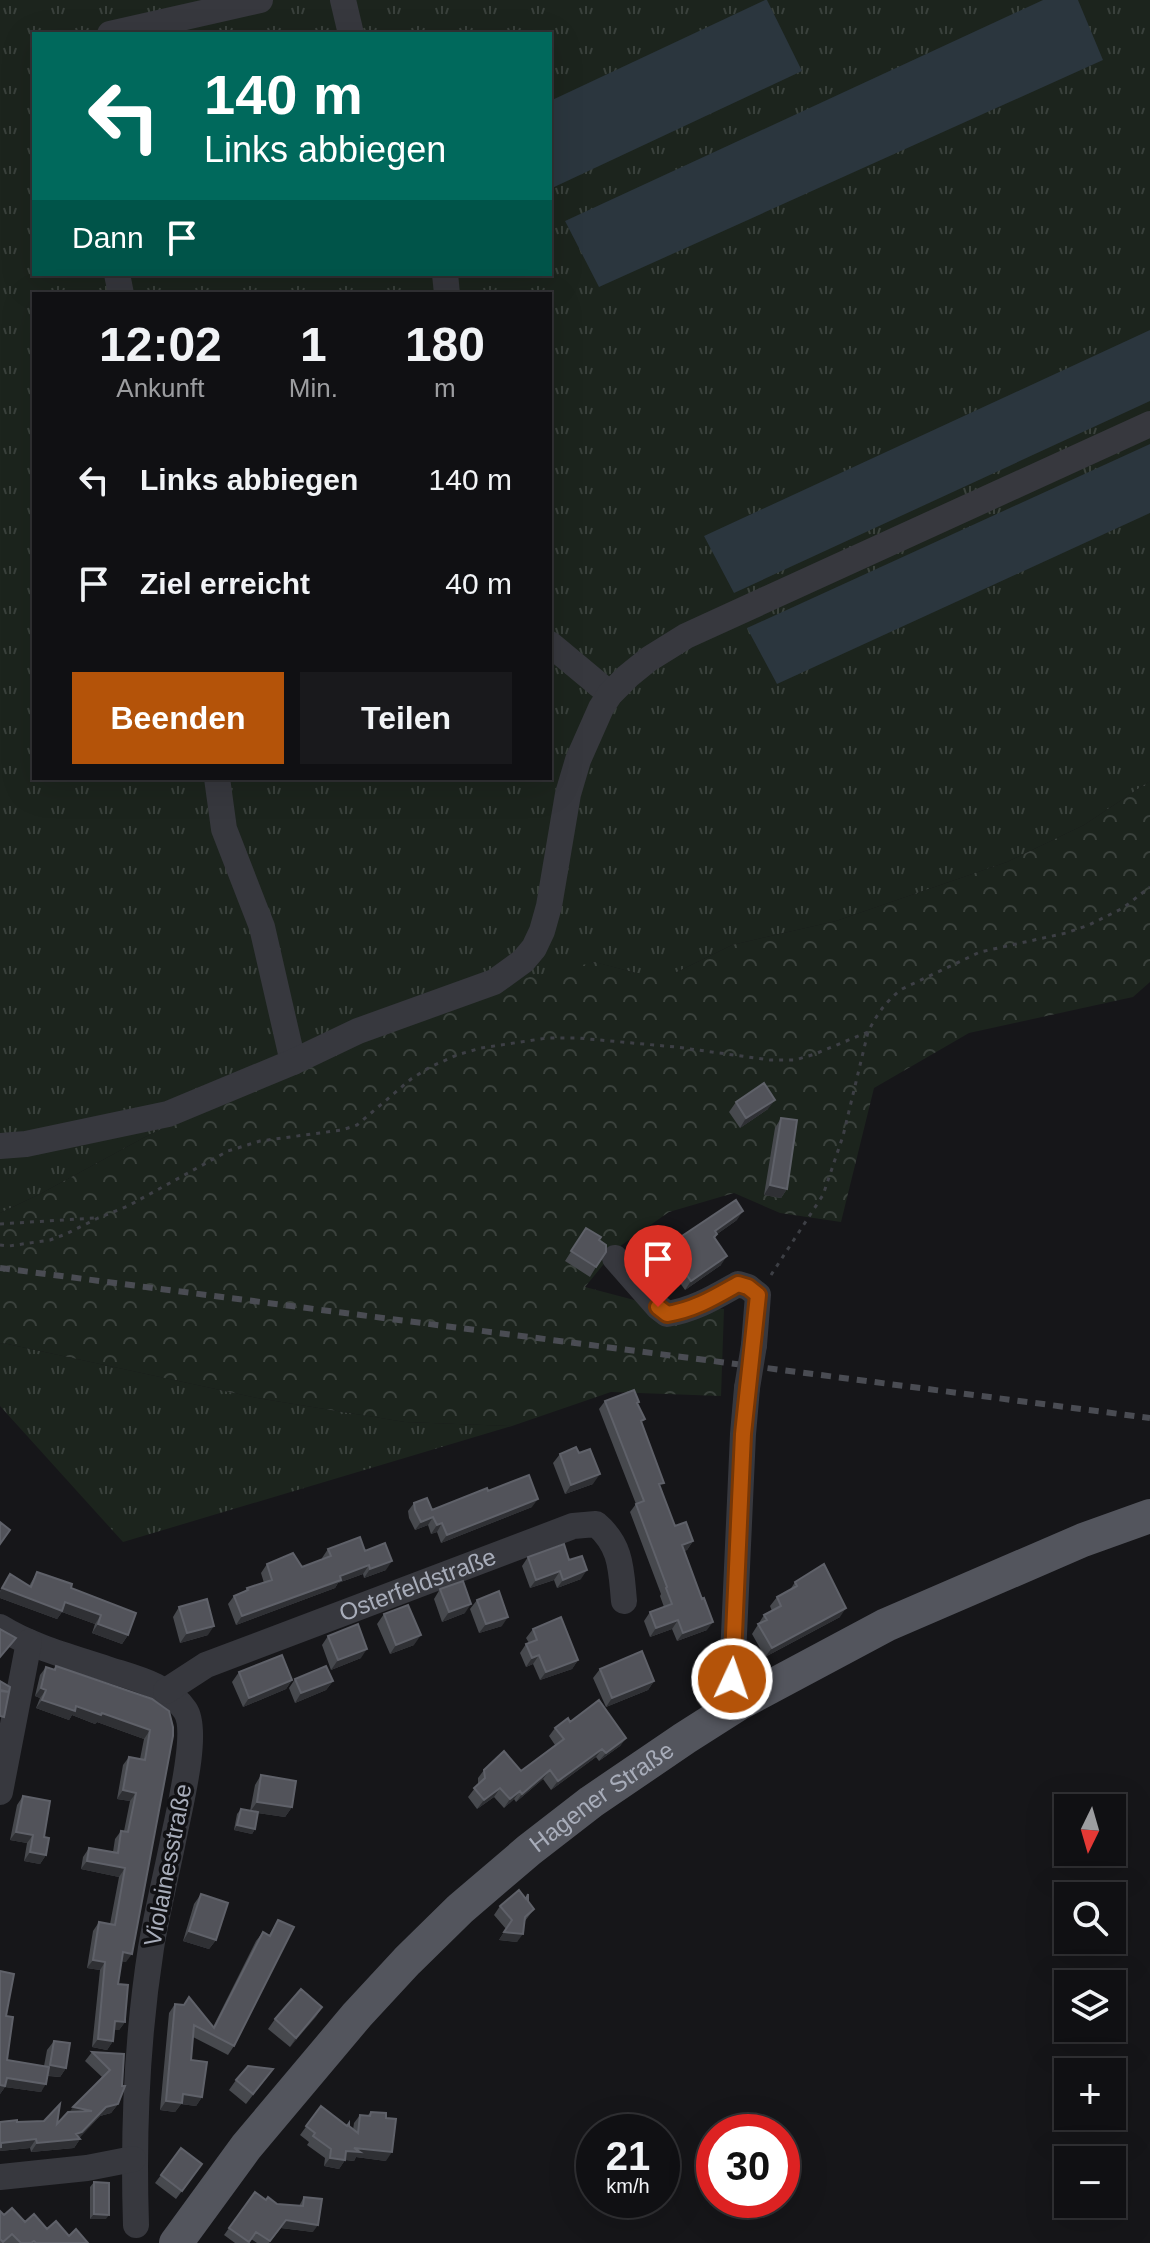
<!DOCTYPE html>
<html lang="de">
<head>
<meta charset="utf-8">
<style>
	:root { --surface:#101013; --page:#19191c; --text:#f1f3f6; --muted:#9c9da0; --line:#303033; --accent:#b45309 }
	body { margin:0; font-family:Arial,sans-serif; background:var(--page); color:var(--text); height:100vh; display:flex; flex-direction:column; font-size:30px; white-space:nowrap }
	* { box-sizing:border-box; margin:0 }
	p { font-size:26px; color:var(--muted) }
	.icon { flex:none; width:44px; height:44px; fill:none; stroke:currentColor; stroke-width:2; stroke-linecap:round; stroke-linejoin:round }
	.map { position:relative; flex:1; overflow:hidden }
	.panel { position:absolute; left:32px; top:292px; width:520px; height:488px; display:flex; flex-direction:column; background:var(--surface); border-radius:0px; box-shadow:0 8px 32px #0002,0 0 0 2px var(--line) }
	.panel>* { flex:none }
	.banner { position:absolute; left:32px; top:32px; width:520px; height:244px; border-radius:0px; box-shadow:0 8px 32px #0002,0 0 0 2px var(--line); background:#00695c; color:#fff; overflow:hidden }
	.needle { width:52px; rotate:185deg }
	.fabs { position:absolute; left:1054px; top:1794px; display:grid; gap:16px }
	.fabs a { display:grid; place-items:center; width:72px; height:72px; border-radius:0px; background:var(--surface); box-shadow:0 8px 32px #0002,0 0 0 2px var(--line); font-size:40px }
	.speed { position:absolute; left:576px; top:2114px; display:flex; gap:16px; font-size:40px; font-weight:700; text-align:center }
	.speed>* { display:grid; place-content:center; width:104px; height:104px; border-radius:50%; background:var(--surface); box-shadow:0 8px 32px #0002,0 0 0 2px var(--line); line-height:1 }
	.speed small { font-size:20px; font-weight:400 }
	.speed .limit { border:12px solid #d22; background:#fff; color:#111 }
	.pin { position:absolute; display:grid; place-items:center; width:68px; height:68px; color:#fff; margin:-82px -34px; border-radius:50% 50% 50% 0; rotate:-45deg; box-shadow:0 0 8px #0007 }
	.pin .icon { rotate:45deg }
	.me { position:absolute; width:88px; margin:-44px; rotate:3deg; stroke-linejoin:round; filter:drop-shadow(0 0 6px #0008) }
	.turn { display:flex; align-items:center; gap:28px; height:168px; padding:0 40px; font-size:36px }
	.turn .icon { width:104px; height:104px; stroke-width:2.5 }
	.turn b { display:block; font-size:56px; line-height:68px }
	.then { display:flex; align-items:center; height:76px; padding:0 40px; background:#0003; gap:16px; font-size:30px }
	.eta { display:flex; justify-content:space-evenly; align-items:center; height:136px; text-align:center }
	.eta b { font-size:48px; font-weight:600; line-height:56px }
	.cta { display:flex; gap:16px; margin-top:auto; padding:16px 40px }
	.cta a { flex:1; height:92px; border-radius:0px; background:var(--accent); color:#fff; font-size:32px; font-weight:600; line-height:92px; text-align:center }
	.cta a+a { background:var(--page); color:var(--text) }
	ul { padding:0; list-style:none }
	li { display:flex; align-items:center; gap:24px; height:104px; padding:0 40px }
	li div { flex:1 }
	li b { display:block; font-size:30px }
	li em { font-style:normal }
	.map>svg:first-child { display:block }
	.grass { fill:url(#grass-tufts); fill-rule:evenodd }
	.forest { fill:url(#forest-crowns) }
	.water { fill:#2b363e }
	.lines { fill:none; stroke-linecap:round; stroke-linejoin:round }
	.path { stroke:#3d3f45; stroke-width:3; stroke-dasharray:4 6; stroke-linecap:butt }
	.minor { stroke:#37383e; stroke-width:26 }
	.major { stroke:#53555d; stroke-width:34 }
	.rail { stroke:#4a4c53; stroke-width:6; stroke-dasharray:10 8; stroke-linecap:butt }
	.minor-bridge { stroke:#37383e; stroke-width:26 }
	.wall { fill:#47494e }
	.shaded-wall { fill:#2f3034 }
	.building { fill:#52535a; stroke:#5f6169; stroke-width:2 }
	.route-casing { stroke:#753606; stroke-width:20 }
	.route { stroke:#b45309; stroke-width:14 }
	.labels { text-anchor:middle; stroke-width:7; stroke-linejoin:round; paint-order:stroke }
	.street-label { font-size:24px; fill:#a8adba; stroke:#111114 }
</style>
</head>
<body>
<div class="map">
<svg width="1150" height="2243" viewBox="0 0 1150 2243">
	<defs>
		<pattern id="grass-tufts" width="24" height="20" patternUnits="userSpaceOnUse" patternTransform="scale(2)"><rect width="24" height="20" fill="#1c241d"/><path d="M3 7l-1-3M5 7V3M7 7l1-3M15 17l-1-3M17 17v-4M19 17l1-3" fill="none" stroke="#3a413c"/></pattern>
		<pattern id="forest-crowns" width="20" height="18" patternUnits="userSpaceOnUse" patternTransform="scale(2)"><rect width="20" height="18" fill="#1c241d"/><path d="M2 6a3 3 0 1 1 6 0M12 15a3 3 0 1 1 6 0" fill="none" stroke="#3a413c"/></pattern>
	</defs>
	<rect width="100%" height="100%" fill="#161619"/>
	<path class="grass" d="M0 0H1150V781L1084 825 1007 862 836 921 732 945 675 973H636L594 962 228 1097 145 1137 40 1194 0 1213ZM34 34H550V274H34ZM34 294H550V778H34Z
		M3 1343 257 1398 405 1422 512 1426 123 1542 0 1406V1344Z"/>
	<path class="forest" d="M1150 781V982L1133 997 969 1033 874 1088 841 1222 780 1213 734 1193 669 1212 616 1249 585 1287 638 1301 724 1309 721 1396 611 1392 512 1426 405 1422 257 1398 3 1343 0 1344V1213L40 1194 145 1137 228 1097 504 983 595 962 636 973H675L732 945 836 921 1007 862 1084 825Z"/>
	<path class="water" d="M765 0H767L802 71 550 189V101Z
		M1043 0H1078L1103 60 599 287 565 221Z
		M1150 330V401L734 593 704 536Z
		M1150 444V513L777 684 747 628Z"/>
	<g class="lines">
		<path class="path" d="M0 1224 94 1218
			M0 1245 9 1246 50 1240 66 1234 98 1218 128 1206 228 1151 260 1141 342 1130 357 1125 411 1079 430 1067 457 1055 481 1048 547 1038H578L676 1047 770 1060H795L815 1054 868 1032
			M771 1275 823 1195 843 1136 868 1032C877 1014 886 1001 902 989L980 952 1066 933 1089 925 1123 908 1150 887"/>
		<g class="minor">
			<path d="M343 0 351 34"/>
			<path d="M110 34 260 0"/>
			<path d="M117 274 121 294"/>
			<path d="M445 274 447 294"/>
			<path d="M550 644 610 694"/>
			<path d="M217 778 224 829 262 927 293 1062"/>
			<path d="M0 1146 26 1144 168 1114 293 1062 358 1031 494 982 508 972 523 961 534 948 542 931 549 906 568 794 578 760 601 708 610 694 628 676 649 659 686 636 1150 424"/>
			<path d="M615 1258 658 1307 667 1314C694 1310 715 1297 738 1284L748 1287 758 1295 754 1345"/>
			<path d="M0 1627C32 1647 71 1657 107 1669 134 1678 168 1685 185 1710 200 1731 178 1814 173 1841 166 1876 157 1912 151 1948 137 2038 133 2134 136 2225"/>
			<path id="s1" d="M166 1691 206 1665 573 1526 596 1524C622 1546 621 1570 624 1601"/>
			<path d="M740 1703 732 1679 743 1434 747 1388"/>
			<path d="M0 1792 29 1642"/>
			<path d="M0 2177 87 2168 133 2159"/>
		</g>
		<path class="major" id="s2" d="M176 2243 246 2147 357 2015 407 1961 460 1909 529 1850 591 1802 685 1738 740 1703 886 1625 1083 1540 1150 1516"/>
		<path class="rail" d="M0 1268 1150 1418"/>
		<path class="minor-bridge" d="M747 1388 754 1345"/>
	</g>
	<path class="wall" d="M736 1102 768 1109 740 1128 729 1112Z
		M781 1118 787 1189 781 1198 764 1195 775 1128Z
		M737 1220 717 1234 715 1238 721 1265 685 1290 671 1270 669 1271 663 1258 676 1240Z
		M586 1228 599 1240 596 1267 590 1277 565 1261Z
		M605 1401 638 1404 642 1424 660 1488 675 1526 693 1541 687 1550 684 1551 707 1630 677 1641 672 1629 650 1637 644 1621 650 1612 664 1607 660 1596 661 1594 630 1512 636 1504 599 1409Z
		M560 1454 593 1484 565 1494 553 1463Z
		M488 1491 532 1507 441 1543 437 1532 431 1534 428 1525 415 1530 409 1518 408 1511 414 1503 432 1510Z
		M328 1549 365 1551 386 1570 364 1578 363 1574 338 1583 335 1588 236 1625 228 1604 234 1596 245 1592 247 1588 264 1583 261 1573 267 1564 302 1567 323 1559 322 1558Z
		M528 1557 569 1560 581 1579 557 1588 554 1580 530 1588 522 1566Z
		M37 1572 71 1588 128 1635 122 1644 92 1633 95 1624 62 1612 57 1619 0 1598V1591L10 1574 29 1586Z
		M795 1582 840 1617 765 1657 752 1634 764 1615 772 1611 770 1606 777 1597 790 1590Z
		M440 1589 465 1613 442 1622 434 1599Z
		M477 1600 502 1626 479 1633 470 1609Z
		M179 1607 208 1635 180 1643 173 1617Z
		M384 1614 414 1645 390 1654 377 1624Z
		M533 1629 578 1660 572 1669 540 1680 533 1664 526 1667 520 1653 526 1644 529 1643 526 1638Z
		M328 1636 361 1658 331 1670 322 1645Z
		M56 1666 169 1711 126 1962 122 1961 118 1984 125 2022 119 2030H114L113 2041 107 2050 92 2047 100 1970 87 1968 93 1931 99 1922 110 1924 119 1877 81 1869 83 1857 89 1848 113 1852 115 1839 121 1831H124L130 1801 117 1799 123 1765 129 1757 140 1759 144 1739 97 1722 95 1724 72 1715 69 1720 36 1708 40 1698 35 1696 40 1675 46 1667 54 1670Z
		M600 1669 654 1681 648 1690 606 1707 593 1678Z
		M239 1672 292 1680 286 1689 243 1707 232 1682Z
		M295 1679 333 1681 326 1690 295 1703 289 1688Z
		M570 1722 626 1738 620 1746 599 1761 596 1757 551 1790 543 1779 516 1802 514 1799 504 1808 494 1797 477 1809 468 1797 478 1784V1778L484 1770 521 1771 555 1745 549 1736 555 1728Z
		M261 1775 292 1807 285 1817 258 1813 255 1829 252 1834 234 1830 237 1814 241 1809 250 1811 255 1785Z
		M23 1796 44 1837 46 1855 40 1864 24 1861 27 1843 10 1840 17 1805Z
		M201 1894 216 1940 209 1949 183 1941 194 1904Z
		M528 1901 534 1909 525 1921 517 1942 499 1940 506 1929 494 1915 500 1906Z
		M278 1920 234 2046 228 2055 193 2037 191 2060 202 2097 196 2106 181 2104 175 2112 160 2110 169 2013 175 2004 213 2027 256 1941 263 1932 269 1935Z
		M0 1971 6 2016 7 2060 44 2066 47 2050 54 2041 66 2068 60 2077 48 2076 41 2092 5 2087 0 2094Z
		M322 2007 290 2047 268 2029 275 2019Z
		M92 2052 124 2054 118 2104 111 2113 100 2116 79 2138 80 2139 74 2148 31 2152 30 2148 0 2151V2122L57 2124 70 2112 102 2077 85 2061Z
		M273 2069 246 2104 229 2090 236 2080Z
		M321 2106 353 2130 354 2123 360 2115H368L371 2112 386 2161 356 2157 354 2161 345 2160 339 2169 324 2166 325 2158 307 2145 309 2142 300 2135Z
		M181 2148 202 2164 176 2199 155 2183Z
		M94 2182 106 2219H90V2187Z
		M255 2192 266 2200 277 2204 299 2206 304 2197 313 2232 281 2228 269 2243H257L251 2239 248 2243H235L224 2235Z
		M0 2211 4 2215 69 2236 88 2243H0Z"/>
	<path class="shaded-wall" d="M775 1100 768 1109 740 1128 746 1118Z
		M770 1185 787 1189 781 1198 764 1195Z
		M743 1211 737 1220 709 1240 715 1231Z
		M727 1256 721 1265 685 1290 691 1281Z
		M600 1474 593 1484 565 1494 571 1485Z
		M538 1499 532 1507 441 1543 447 1535Z
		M433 1517 428 1525 415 1530 421 1522Z
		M442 1523 437 1532 431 1534 437 1525Z
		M693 1541 687 1550 676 1554 682 1545Z
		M392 1561 386 1570 364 1578 370 1569Z
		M369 1565 363 1574 338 1583 335 1588 236 1625 242 1616Z
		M587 1570 581 1579 557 1588 563 1580Z
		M560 1571 554 1580 530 1588 536 1580Z
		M2 1588 65 1602 101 1615 95 1624 62 1612 57 1619 0 1598V1592Z
		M471 1604 465 1613 442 1622 449 1612Z
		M846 1608 840 1617 765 1657 772 1648Z
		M508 1617 502 1626 479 1633 486 1624Z
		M678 1620 672 1629 650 1637 656 1628Z
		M713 1622 707 1630 677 1641 683 1633Z
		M98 1624 128 1635 122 1644 92 1633Z
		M214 1626 208 1635 180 1643 187 1633Z
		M421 1635 414 1645 390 1654 396 1645Z
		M367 1649 361 1658 331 1670 338 1660Z
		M539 1655 533 1664 526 1667 532 1658Z
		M578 1660 572 1669 540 1680 546 1672Z
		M292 1680 286 1689 243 1707 249 1698Z
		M333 1681 326 1690 295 1703 301 1693Z
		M654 1681 648 1690 606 1707 612 1698Z
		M41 1688 46 1690 40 1698 35 1696Z
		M42 1700 76 1706 102 1713 150 1730 144 1739 97 1722 95 1724 72 1715 69 1720 36 1708Z
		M626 1738 620 1746 599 1761 606 1753Z
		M602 1749 596 1757 551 1790 558 1781Z
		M550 1770 543 1779 516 1802 522 1794Z
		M500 1788 494 1797 477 1809 484 1800Z
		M123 1790 136 1793 130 1801 117 1799Z
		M520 1791 514 1799 504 1808 510 1799Z
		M257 1802 292 1807 285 1817 250 1812Z
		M237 1825 255 1829 252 1834 234 1830Z
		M16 1832 33 1835 27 1843 10 1840Z
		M30 1852 46 1855 40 1864 24 1861Z
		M87 1861 125 1868 119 1877 81 1869Z
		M189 1931 216 1940 209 1949 183 1941Z
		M504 1932 523 1934 517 1942 499 1940Z
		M123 1952 132 1954 126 1962 117 1961Z
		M93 1960 105 1962 100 1970 87 1968Z
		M322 2007 316 2017 290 2047 296 2038Z
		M115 2021 125 2022 119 2030H109Z
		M98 2039 113 2041 107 2050 92 2047Z
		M50 2065 66 2068 60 2077 43 2075Z
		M7 2078 46 2084 41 2092 5 2087 0 2094V2085Z
		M183 2094 202 2097 196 2106 181 2104 175 2112 160 2110 166 2101Z
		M118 2104 111 2113 100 2116 77 2140 80 2139 74 2148 31 2152 37 2143 76 2134 106 2107Z
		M73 2107 92 2111 67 2116Z
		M36 2139 30 2148 0 2151 1 2143Z
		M354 2148 392 2152 386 2161 356 2157 354 2161 340 2159 346 2151Z
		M330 2158 345 2160 339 2169 324 2166Z
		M94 2214 109 2215 106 2219H90Z
		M286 2220 318 2225 313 2232 281 2228 269 2243Z"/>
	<path class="building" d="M764 1083 775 1100 746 1118 736 1102Z
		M781 1118 797 1120 787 1189 770 1185Z
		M736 1200 743 1211 715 1231 717 1234 714 1237 727 1256 691 1281 677 1261 675 1262 669 1250 678 1243 676 1240Z
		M586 1228 601 1237 599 1240 606 1245V1252L596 1267 571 1251Z
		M634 1390 639 1402 637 1403 645 1419 641 1421 664 1483 659 1484 675 1526 686 1522 693 1541 682 1545 702 1599 704 1598 713 1622 683 1633 678 1620 656 1628 650 1612 672 1604 666 1588 667 1587 636 1504 644 1501 605 1401Z
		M576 1447 579 1453 590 1449 600 1474 571 1485 560 1454Z
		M529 1475 538 1499 447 1535 442 1523 437 1525 433 1517 421 1522 415 1510 414 1503 427 1498 432 1510 487 1488 488 1491Z
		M0 1522 10 1530 0 1544Z
		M360 1537 365 1551 385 1543 392 1561 370 1569 369 1565 340 1576 341 1580 242 1616 234 1596 248 1590 247 1588 272 1580 267 1564 293 1553 302 1567 331 1556 328 1549Z
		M564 1544 569 1560 582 1556 587 1570 563 1580 560 1571 536 1580 528 1557Z
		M824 1564 846 1608 772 1648 758 1624 767 1620 764 1615 781 1606 777 1597 797 1586 795 1582Z
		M37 1572 72 1584 71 1588 136 1613 128 1635 98 1624 101 1615 65 1602 62 1611 2 1588 10 1574 31 1587Z
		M463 1581 471 1604 449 1612 440 1589Z
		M499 1591 508 1617 486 1624 477 1600Z
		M207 1599 214 1626 187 1633 179 1607Z
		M408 1605 421 1635 396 1645 384 1614Z
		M561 1617 578 1660 546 1672 539 1655 532 1658 526 1644 537 1640 533 1629Z
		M358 1624 367 1649 338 1660 328 1636Z
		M0 1629 16 1638 0 1657Z
		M642 1651 654 1681 612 1698 600 1669Z
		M282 1655 292 1680 249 1698 239 1672Z
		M56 1666 152 1699 169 1711 173 1727V1736L132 1954 123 1952 118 1984 128 1985 125 2019V2022L115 2021 113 2041 98 2039 105 1962 93 1960 99 1922 115 1925 125 1868 87 1861 89 1848 118 1853 121 1831 128 1832 136 1793 123 1790 129 1757 145 1760 150 1730 102 1713 101 1715 76 1706 75 1711 42 1700 46 1690 41 1688 46 1667 55 1670Z
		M326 1666 333 1681 301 1693 295 1679Z
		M0 1681 10 1687 9 1692 0 1690Z
		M0 1691 9 1692 4 1717 0 1716Z
		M599 1700 626 1738 606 1753 602 1749 558 1781 550 1770 522 1794 520 1791 510 1799 500 1788 484 1800 474 1788 485 1778 484 1770 504 1751 521 1771 564 1739 555 1728 568 1718 570 1722Z
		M261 1775 296 1781 292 1807 257 1802Z
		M23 1796 50 1801 44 1837 49 1838 46 1855 30 1852 33 1835 16 1832Z
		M241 1809 258 1812 255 1829 237 1825Z
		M519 1890 526 1899 528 1894V1901L534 1909 525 1917 523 1934 504 1932 512 1920 500 1906Z
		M201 1894 228 1903 216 1940 189 1931Z
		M278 1920 294 1927 234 2046 194 2025 191 2060 207 2062 202 2097 183 2094 182 2103 166 2101 175 2004 184 2005 189 1997 214 2028 263 1932 270 1936Z
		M0 1971 14 1974 6 2016 13 2017 7 2060 49 2067 46 2084 7 2078 5 2086 0 2085Z
		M301 1989 322 2007 296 2038 275 2019Z
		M54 2041 70 2043 66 2068 50 2065Z
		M92 2052 124 2054 122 2086H125L118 2104 106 2107 82 2132 76 2134 80 2139 37 2143 36 2139 1 2143V2147H0V2122L17 2120V2122L44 2121 60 2104 57 2124 68 2112 92 2111 73 2107 110 2070Z
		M248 2066 273 2069 253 2094 236 2080Z
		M321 2106 347 2126 349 2123V2126L358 2133 360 2115 370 2116 371 2112 386 2113V2118L396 2119 392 2152 354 2148 360 2152 346 2151 345 2160 330 2158 331 2149 313 2136 315 2133 306 2126Z
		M181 2148 202 2164 182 2191 161 2175Z
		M94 2182 109 2183V2215L94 2214Z
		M255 2192 266 2200 268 2197 277 2204 303 2206 304 2197 322 2199 318 2225 286 2220 270 2241 256 2232 249 2242 229 2228Z
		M12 2208 25 2222 34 2214 47 2229 56 2221 69 2236 76 2229 88 2243H36L34 2241 31 2243H21L12 2234 3 2242 0 2239V2211L4 2215Z"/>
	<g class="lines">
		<g class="route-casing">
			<path id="route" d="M658 1307 667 1314C694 1310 715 1297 738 1284L748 1287 758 1295 743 1434 732 1679"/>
		</g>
		<use href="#route" class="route"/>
	</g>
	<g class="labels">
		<g class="street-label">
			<text dy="8" stroke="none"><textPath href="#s1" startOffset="274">Osterfeldstraße</textPath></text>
			<text dy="8" stroke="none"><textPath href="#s2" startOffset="620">Hagener Straße</textPath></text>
			<text transform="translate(168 1865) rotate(-79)" y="8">Violainesstraße</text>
		</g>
	</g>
</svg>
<div class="fabs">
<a><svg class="needle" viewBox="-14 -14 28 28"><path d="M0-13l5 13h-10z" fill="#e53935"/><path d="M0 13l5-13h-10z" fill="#9c9da0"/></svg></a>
<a><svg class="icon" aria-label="search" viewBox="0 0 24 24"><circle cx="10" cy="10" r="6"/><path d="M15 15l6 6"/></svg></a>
<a><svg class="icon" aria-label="layers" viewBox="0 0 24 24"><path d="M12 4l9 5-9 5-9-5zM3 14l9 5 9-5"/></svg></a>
<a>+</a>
<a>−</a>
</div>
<div class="speed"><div>21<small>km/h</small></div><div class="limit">30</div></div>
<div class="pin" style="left:658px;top:1307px;background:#d93025"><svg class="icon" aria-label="arrive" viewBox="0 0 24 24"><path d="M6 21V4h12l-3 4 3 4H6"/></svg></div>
<svg class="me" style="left:732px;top:1679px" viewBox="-20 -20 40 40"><circle r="17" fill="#b45309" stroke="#fff" stroke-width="3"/><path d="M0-11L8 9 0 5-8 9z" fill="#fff"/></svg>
<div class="banner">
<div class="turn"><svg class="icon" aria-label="left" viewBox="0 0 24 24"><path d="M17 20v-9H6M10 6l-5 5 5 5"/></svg><div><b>140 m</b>Links abbiegen</div></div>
<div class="then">Dann<svg class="icon" aria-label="arrive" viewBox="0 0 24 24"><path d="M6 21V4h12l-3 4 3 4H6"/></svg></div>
</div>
<section class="panel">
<div class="eta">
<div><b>12:02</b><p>Ankunft</p></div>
<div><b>1</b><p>Min.</p></div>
<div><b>180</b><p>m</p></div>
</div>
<ul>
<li><svg class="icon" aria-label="left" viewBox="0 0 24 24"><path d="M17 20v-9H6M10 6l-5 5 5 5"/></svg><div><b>Links abbiegen</b></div><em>140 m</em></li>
<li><svg class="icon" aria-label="arrive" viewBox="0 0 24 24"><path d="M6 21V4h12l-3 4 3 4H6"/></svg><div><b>Ziel erreicht</b></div><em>40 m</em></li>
</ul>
<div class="cta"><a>Beenden</a><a>Teilen</a></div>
</section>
</div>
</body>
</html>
